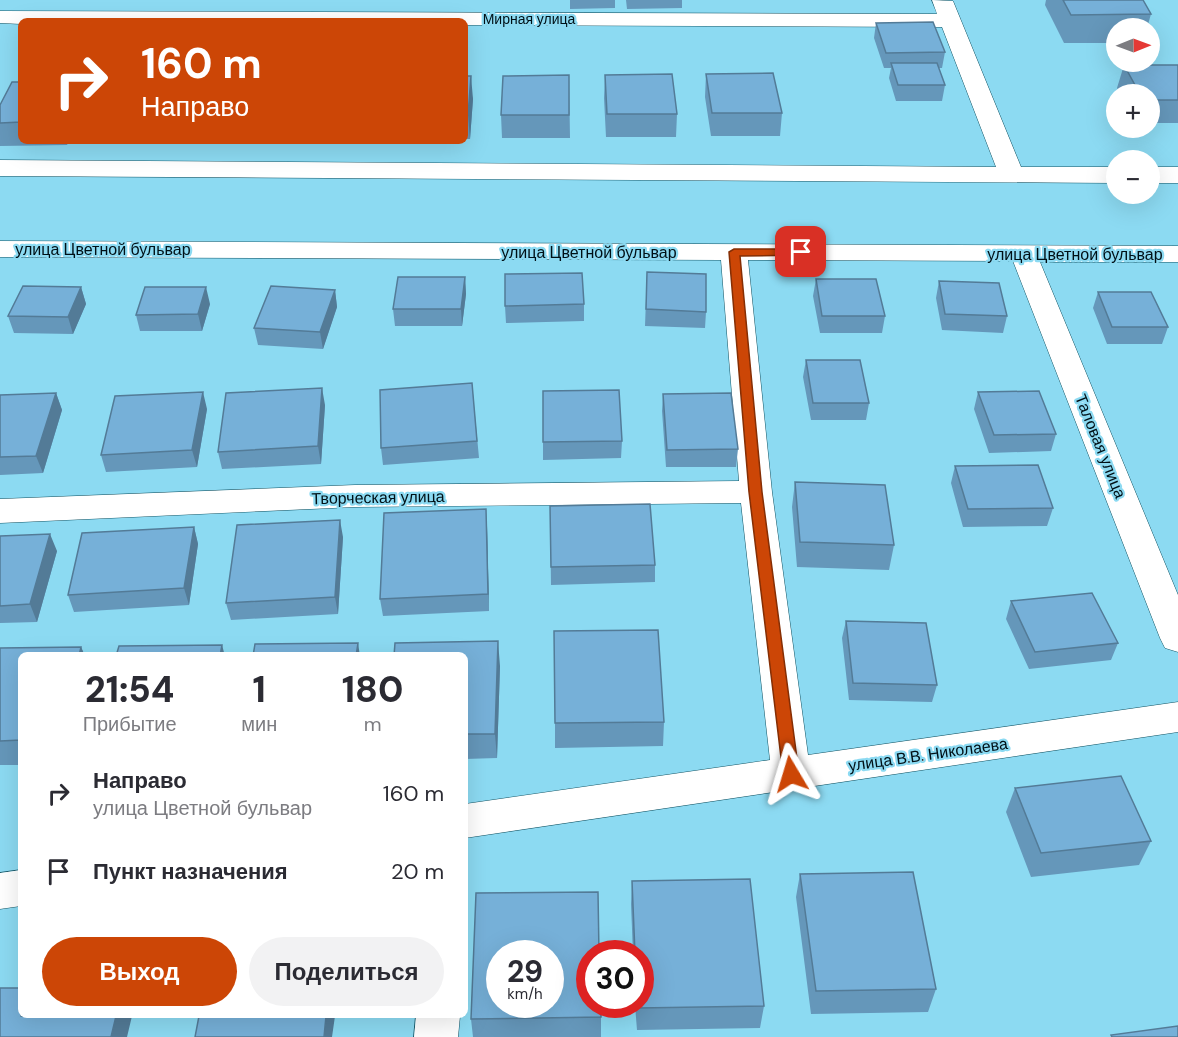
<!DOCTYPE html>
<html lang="ru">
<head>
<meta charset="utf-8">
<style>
	:root { --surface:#fff; --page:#f2f2f3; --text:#2b2b33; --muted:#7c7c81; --accent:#cc4606 }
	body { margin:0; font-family:"DM Sans",sans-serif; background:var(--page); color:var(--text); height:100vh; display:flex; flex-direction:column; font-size:22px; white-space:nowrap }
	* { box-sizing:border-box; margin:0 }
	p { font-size:20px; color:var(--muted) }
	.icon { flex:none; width:33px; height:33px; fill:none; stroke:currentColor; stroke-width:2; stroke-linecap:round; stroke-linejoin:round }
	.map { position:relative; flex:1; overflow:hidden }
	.panel { position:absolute; left:18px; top:652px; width:450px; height:366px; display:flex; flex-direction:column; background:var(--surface); border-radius:9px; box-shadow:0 6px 24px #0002 }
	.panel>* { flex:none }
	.hud { position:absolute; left:18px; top:18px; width:450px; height:126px; border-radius:9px; box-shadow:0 6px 24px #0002; background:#cc4606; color:#fff; overflow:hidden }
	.needle { width:39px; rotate:89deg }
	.buttons { position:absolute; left:1106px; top:18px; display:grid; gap:12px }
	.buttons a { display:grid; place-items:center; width:54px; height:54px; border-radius:50%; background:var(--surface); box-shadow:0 6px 24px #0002; font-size:30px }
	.speed { position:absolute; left:486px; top:940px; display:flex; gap:12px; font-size:30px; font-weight:700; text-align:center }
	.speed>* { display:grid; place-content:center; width:78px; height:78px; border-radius:50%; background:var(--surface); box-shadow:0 6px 24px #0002; line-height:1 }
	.speed small { font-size:15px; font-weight:400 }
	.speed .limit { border:9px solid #d22; background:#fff; color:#111 }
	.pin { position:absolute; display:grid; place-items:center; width:51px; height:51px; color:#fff; margin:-26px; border-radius:12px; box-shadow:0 3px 9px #0006 }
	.me { position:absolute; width:66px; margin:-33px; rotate:353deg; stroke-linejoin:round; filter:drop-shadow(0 0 4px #0008) }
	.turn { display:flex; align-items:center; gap:21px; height:126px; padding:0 24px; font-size:27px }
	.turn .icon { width:78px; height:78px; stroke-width:2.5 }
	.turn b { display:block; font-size:42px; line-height:51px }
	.eta { display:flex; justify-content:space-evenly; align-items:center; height:102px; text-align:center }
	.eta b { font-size:36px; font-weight:800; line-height:42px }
	.primary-button { display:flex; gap:12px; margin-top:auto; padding:12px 24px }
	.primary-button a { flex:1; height:69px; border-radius:36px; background:var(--accent); color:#fff; font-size:24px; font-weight:800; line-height:69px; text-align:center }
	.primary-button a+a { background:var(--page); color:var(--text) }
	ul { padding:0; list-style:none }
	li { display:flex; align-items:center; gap:18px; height:78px; padding:0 24px }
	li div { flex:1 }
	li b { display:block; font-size:22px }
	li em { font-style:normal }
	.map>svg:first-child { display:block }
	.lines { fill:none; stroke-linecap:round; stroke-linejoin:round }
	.street-casing { stroke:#135363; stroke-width:1 }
	.street { fill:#fff; fill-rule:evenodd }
	.wall { fill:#6597ba }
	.shaded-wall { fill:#537b97 }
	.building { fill:#76b0d8; stroke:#537b97; stroke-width:1.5; fill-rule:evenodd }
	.route { fill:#cc4606; stroke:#852e04; stroke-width:1.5 }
	.labels { text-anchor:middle; stroke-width:4.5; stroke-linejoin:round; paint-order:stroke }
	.far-street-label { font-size:14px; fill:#001016; stroke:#8cdaf2 }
	.street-label { font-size:16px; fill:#001016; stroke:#8cdaf2 }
</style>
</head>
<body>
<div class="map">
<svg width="1178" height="1037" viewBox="0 0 1178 1037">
	<rect width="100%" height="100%" fill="#8cdaf2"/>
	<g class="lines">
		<g class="street-casing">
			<path id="street" d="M932 0 953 1 1021 167H1116V183L0 176V160L996 167 942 27 465 25V21H21V24L0 23V11L937 14Z
				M1149 167H1178V183H1149Z
				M0 241 1178 246V262H1040L1178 595V652L1165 648 1160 638 1013 261 748 260 772 492 808 755 1178 702V732L465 838V804L770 760 741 503 355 507 0 523V499L355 485 739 481 721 260 0 257Z
				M21 870V906L0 909V873Z
				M416 1016H460L458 1037H414Z"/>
		</g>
		<use href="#street" class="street"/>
	</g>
	<path class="wall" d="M570 0H615V8L570 9Z
		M626 0H682V8L627 9Z
		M1046 0H1143L1151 14 1147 28H1116V43H1064L1045 5Z
		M876 23 945 52 942 68H938L945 85 942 101H896L889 78 891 68H884L874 38Z
		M1124 65H1178V123H1149V94H1121L1117 88Z
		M706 74 782 113 780 136H711L705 97Z
		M569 75 570 138H502L501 115Z
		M605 75 677 114 676 137H606L604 98Z
		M465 76 473 99 470 139H465Z
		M21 82V141H69L67 145 0 146V105Z
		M93 141H163L93 142Z
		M647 272 706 312 705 328 645 326Z
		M465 277 466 294 462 326H395L393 309Z
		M816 279 885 316 882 333H820L813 296Z
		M939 281 1007 316 1003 333 942 330 936 298Z
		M81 287 86 304 73 334 14 333 8 316Z
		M335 290 337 307 323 349 258 345 254 328Z
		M1098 292 1168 327 1162 344H1107L1093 308Z
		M210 304 202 331H140L136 315Z
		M584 304V321L506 323 505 306Z
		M806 360 869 403 866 420H811L803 377Z
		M472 383 479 458 383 465 381 448Z
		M978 392 1056 434 1051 451 989 453 974 409Z
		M56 393 62 410 43 473 0 475V395Z
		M663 394 738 449 736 467H666L662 411Z
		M325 405 321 464 222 469 218 452Z
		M207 409 197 467 106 472 101 455Z
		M622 441 621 458 543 460V442Z
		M955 466 1053 508 1047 526 963 527 951 483Z
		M795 482 894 545 889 570 797 567 792 507Z
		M550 506 655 565V582L551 585Z
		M487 526 489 611 383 616 380 599Z
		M194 527 198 544 189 605 74 612 68 595Z
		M0 536 57 551 37 622 0 623Z
		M343 537 338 614 231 620 226 603Z
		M1011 601 1118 643 1111 660 1029 669 1006 619Z
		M846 621 937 685 932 702 849 700 842 638Z
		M81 647 85 656H21V765H0V648Z
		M465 656 500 666 497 758 465 759Z
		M664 722 663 746 555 748V723Z
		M1015 788 1151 841 1139 865 1031 877 1006 812Z
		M800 874 936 989 928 1012 811 1014 796 897Z
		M632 881 764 1006 760 1028 637 1030 635 1005H640V954H633L631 904Z
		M601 1005V1037H473L471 1019Z"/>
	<path class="shaded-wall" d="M471 76 473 99 470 139 468 115Z
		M465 277 466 294 462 326 461 309Z
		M81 287 86 304 73 334 68 317Z
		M206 287 210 304 202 331 198 314Z
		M335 290 337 307 323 349 320 332Z
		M322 388 325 405 321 464 318 446Z
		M203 392 207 409 197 467 192 450Z
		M56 393 62 410 43 473 36 456Z
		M486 509 487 526 489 611 488 594Z
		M340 520 343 537 338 614 335 597Z
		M194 527 198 544 189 605 184 588Z
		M50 534 57 551 37 622 30 604Z
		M498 641 500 666 497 758 495 734Z
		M358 643 360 656H356Z
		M222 645 225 656H220Z
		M81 647 85 656H79Z
		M116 1016H132L127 1037H111Z
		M326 1016H335L332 1037H324Z"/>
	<path class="building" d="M1063 0H1143L1151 14 1071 15Z
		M933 22 945 52 886 53 876 23Z
		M891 63H937L945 85H898Z
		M1124 65H1178V100H1149V94H1140Z
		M773 73 782 113H712L706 74Z
		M672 74 677 114H607L605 75Z
		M569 75V115H501L503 76Z
		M465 76H471L468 115H465Z
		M12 82H21V122L0 123V105Z
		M647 272 706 274V312L646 309Z
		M582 273 584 304 505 306V274Z
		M398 277H465L461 309H393Z
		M816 279H876L885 316H822Z
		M939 281 999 283 1007 316 945 314Z
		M23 286 81 287 68 317 8 316Z
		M271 286 335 290 320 332 254 328Z
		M145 287H206L198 314 136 315Z
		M1098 292H1151L1168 327H1112Z
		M806 360H860L869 403H813Z
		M472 383 477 441 381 448 380 390Z
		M322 388 318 446 218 452 226 393Z
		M619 390 622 441 543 442V391Z
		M1039 391 1056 434 994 435 978 392Z
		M203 392 192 450 101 455 115 396Z
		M56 393 36 456 0 457V395Z
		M731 393 738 449 667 450 663 394Z
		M1038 465 1053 508 968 509 955 466Z
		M795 482 885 485 894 545 800 542Z
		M650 504 655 565 551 567 550 506Z
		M486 509 488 594 380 599 384 513Z
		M340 520 335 597 226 603 237 525Z
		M194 527 184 588 68 595 82 533Z
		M50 534 30 604 0 606V536Z
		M1092 593 1118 643 1035 652 1011 601Z
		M846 621 926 623 937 685 853 683Z
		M658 630 664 722 555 723 554 631Z
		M498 641 495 734H465V656H394L395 643Z
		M358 643 356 656H253L255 644Z
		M222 645 220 656H116L119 646Z
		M81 647 79 656H21V740L0 741V648Z
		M1121 776 1151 841 1041 853 1015 788Z
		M913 872 936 989 816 991 800 874Z
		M750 879 764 1006 638 1008V1005H640V954H635L632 881Z
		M598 892 599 954H590V1005H601V1017L471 1019 476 893ZM500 954H550V1005H500Z
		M0 988H21V1016H116L111 1037H0Z
		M199 1016H326L324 1037H195Z
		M1178 1026V1037H1112L1111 1035Z"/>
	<path class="route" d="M801 249 805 250V255L740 256 762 492 799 774 797 779H785L783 774 749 492 729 252 734 249Z"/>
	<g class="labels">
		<g class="far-street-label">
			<text x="529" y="24">Мирная улица</text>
		</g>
		<g class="street-label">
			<text x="103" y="255">улица Цветной бульвар</text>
			<text x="589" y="258">улица Цветной бульвар</text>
			<text x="1075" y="260">улица Цветной бульвар</text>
			<text transform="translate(1101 446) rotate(68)" y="6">Таловая улица</text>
			<text transform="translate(378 497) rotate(-1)" y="6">Творческая улица</text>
			<text transform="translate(928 754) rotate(-8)" y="6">улица В.В. Николаева</text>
		</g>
	</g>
</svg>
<div class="buttons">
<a><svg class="needle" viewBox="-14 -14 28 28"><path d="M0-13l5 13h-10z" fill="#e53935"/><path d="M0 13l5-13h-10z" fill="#7c7c81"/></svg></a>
<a>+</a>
<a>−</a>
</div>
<div class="speed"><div>29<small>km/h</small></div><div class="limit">30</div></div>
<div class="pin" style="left:801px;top:252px;background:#d93025"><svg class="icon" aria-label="arrive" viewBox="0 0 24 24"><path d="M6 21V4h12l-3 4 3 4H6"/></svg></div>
<svg class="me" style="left:791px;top:774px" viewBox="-20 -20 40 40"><path d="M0-17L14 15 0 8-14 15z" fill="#cc4606" stroke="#fff" stroke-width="4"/></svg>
<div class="hud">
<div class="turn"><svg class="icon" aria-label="right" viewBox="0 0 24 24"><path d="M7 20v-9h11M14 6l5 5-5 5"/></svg><div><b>160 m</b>Направо</div></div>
</div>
<section class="panel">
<div class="eta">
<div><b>21:54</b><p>Прибытие</p></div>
<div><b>1</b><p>мин</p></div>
<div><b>180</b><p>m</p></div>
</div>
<ul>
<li><svg class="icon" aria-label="right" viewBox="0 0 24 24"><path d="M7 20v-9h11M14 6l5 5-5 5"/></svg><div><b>Направо</b><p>улица Цветной бульвар</p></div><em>160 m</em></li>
<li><svg class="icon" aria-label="arrive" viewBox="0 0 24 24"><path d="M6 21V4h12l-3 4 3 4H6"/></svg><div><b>Пункт назначения</b></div><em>20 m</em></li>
</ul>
<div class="primary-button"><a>Выход</a><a>Поделиться</a></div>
</section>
</div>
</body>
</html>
